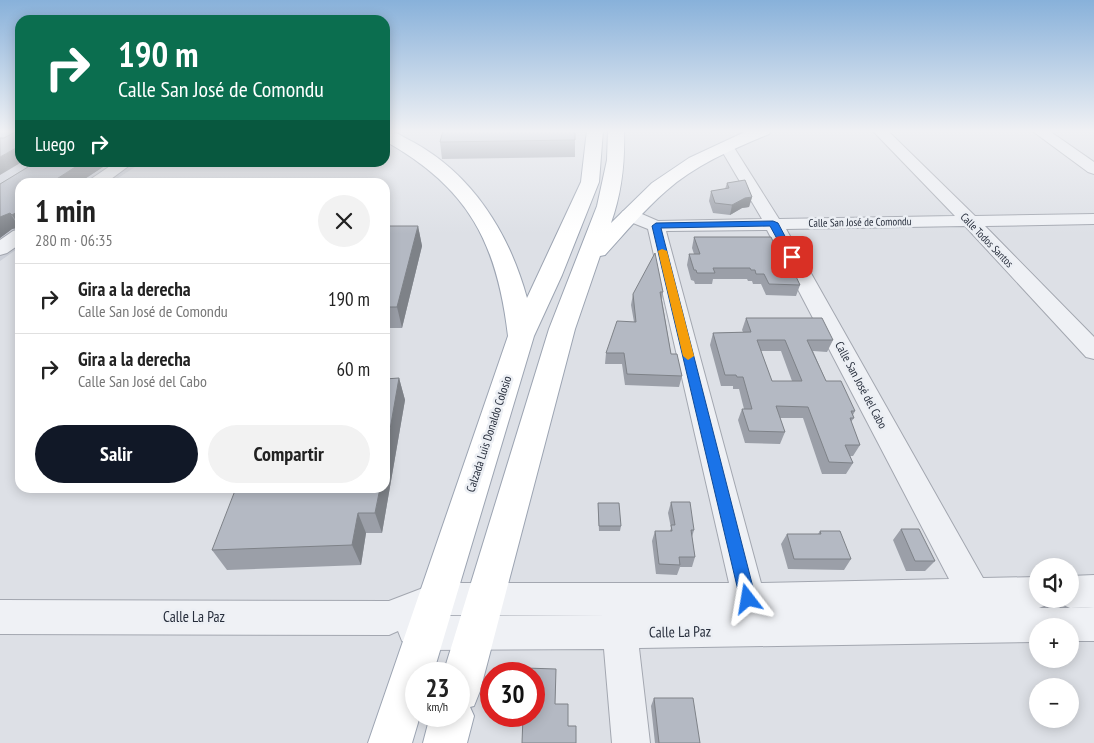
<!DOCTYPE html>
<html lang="es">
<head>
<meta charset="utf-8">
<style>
	:root { --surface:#fff; --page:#f2f2f2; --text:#222; --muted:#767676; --line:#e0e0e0; --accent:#111827 }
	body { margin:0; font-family:"PT Sans Narrow",sans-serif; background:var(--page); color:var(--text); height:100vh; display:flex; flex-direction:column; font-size:19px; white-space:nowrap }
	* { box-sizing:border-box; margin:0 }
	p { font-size:16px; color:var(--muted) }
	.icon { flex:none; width:28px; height:28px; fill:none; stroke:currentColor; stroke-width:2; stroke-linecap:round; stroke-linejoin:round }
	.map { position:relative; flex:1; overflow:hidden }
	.side { position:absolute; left:15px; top:178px; width:375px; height:315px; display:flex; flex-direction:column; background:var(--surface); border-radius:15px; box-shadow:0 2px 12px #0003 }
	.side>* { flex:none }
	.top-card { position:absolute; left:15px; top:15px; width:375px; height:152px; border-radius:15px; box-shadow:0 2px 12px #0003; background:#0b6e4f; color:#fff; overflow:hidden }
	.buttons { position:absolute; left:1029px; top:558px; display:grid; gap:10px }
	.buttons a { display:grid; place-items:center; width:50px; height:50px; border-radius:50%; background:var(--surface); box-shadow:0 2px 12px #0003; font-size:25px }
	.speed { position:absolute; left:405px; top:662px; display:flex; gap:10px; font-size:25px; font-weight:700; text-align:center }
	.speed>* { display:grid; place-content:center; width:65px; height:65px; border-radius:50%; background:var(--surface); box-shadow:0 2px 12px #0003; line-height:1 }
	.speed small { font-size:12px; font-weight:400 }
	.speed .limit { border:8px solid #d22; background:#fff; color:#111 }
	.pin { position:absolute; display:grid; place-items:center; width:42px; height:42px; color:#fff; margin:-21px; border-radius:10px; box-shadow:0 2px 8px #0006 }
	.me { position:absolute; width:55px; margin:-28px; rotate:346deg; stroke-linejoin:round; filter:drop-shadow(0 0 4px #0008) }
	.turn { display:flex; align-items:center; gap:18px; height:105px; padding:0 20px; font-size:22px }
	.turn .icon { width:65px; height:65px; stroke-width:2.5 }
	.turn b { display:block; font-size:35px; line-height:42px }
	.then { display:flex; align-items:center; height:48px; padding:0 20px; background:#0003; gap:10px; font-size:19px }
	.round { display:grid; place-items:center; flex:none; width:52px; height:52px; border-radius:26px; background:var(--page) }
	.head { display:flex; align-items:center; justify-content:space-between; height:85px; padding:0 20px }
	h1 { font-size:30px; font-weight:700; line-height:38px }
	.primary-button { display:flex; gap:10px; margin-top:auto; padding:10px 20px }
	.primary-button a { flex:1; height:58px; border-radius:30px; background:var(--accent); color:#fff; font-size:20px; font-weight:700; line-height:58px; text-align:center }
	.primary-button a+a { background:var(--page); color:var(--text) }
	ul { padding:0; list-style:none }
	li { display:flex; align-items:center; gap:15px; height:70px; padding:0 20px; border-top:1px solid var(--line) }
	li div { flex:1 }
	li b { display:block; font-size:19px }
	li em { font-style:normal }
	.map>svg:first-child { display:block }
	.built { fill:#cbcfd8 }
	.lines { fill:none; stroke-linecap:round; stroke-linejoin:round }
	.minor-casing { stroke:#a3a7b0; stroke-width:2 }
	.major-casing { stroke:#9ca4b2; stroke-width:2 }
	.minor { fill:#eff1f5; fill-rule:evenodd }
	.major { fill:#fff; fill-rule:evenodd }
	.wall { fill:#9b9fa8; fill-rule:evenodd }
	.shaded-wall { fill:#7e8288 }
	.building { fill:#b4b9c3; stroke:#7e8288; fill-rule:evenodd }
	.route { fill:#1a73e8; stroke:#114b97 }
	.slow { fill:#f59e0b }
	.labels { text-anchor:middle; stroke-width:5; stroke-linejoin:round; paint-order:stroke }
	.far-street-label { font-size:11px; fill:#272e3c; stroke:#eceff4 }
	.street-label { font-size:12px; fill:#272e3c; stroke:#eceff4 }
	.near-street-label { font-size:15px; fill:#272e3c; stroke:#eceff4 }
</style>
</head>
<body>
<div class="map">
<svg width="1094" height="743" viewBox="0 0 1094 743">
	<rect width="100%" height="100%" fill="#dde0e6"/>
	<path class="built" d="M0 130H20V162L141 163 112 182H20V247L0 261Z"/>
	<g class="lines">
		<g class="minor-casing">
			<path id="minor" d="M872 130H887L975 216 1094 214V224L985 226 1094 337V359L1086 357 965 226 786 229 983 578 1038 577V599H1052L1049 604 1039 608H1070L1059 603 1057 599H1070V576L1094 575V607L1071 608 1094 607V641H1070V626H1038V642L639 648 650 743H612L604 649 425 650 402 641 398 631 389 635 0 634V600L389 601 436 583H729L648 229 623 219 620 215 623 211 629 210 635 211 658 221 762 219 719 146 721 143H731L733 146 779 219 955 216ZM767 230 949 579 761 583 666 231ZM436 615H609L433 616Z
				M1031 130H1048L1094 162V174L1088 172Z
				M116 162H134L107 182H89L91 179Z
				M20 229V244L7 253 0 255V240L13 231Z"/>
		</g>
		<g class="major-casing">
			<path id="major" d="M385 130C395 130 404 138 413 142 473 175 509 233 527 298L581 182 587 130H603L599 182 562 275 534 336 433 674H416V716H420L412 743H368L508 336C497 243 469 188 385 141Z
				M608 130H624C625 162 622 192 611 223L652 183 689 158 749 130H771L769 134C733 149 695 165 666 191 644 210 625 233 605 255L600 256 575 329 480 691 474 706 470 707 474 716 467 743H423L430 716H459V674H443L549 329 597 206 607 160Z"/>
		</g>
		<use href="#minor" class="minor"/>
		<use href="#major" class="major"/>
	</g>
	<path class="wall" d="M575 140V157L442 159 440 142Z
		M25 162H101L103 167 80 182H20V228L12 229 0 238V184L28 167Z
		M727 183 752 197 749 207 742 208 730 215 713 213 709 201 711 191 725 189Z
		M385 226H418L422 246 402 328H385Z
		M694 237 786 268 800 285 796 296 766 295 761 284H753L752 281H748L747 279H713L712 284H695L694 281 691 280 687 265 689 254H694L692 248Z
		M663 292 662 300 671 354 682 376 679 387 625 385 622 364H605L606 353 634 322 631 305 633 294Z
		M746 318 833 340 827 352 813 351 826 381 855 411 853 415 854 418 851 422 860 445 853 456H850L853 463 846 474H822L803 418H780L785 432 780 444 745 443 738 420 742 409H744L739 389H733V386H721L710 345 713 333 743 332 742 330ZM761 351H781L792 381H772Z
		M399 378 405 400 382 533H366L361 565 227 570 212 550Z
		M671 502 694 530 692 537 695 557 692 567H680L677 575 656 574 652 541 655 531H670L671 528 668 513Z
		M598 503 621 526 620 531H599L598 509Z
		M901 529 935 561 925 571H906L893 540Z
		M820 531 851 559 844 570 788 569 781 544 787 534H818Z
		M654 698 700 743H655L651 706Z"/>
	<path class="shaded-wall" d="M16 148 20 153V162H22L0 175V157Z
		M83 162H101L103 167 80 182H52Z
		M752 197 749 207 742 208 730 215 732 205 745 198Z
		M20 210V226L12 215Z
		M10 213 19 227 12 229 0 238V217Z
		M418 226 422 246 402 328 397 307Z
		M399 378 405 400 382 533 375 513 380 488H385V458Z
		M358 513 366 533 361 565 352 545Z"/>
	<path class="building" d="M443 130H575V140L440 142Z
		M17 131H20V154L16 148 0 157V138H4Z
		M25 162H83L52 182H20V210L12 215 10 213 0 217V184L28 167Z
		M745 180 752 197 745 198 732 205 715 203 711 191 729 188 727 183Z
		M385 226H418L397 307H385Z
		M694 237H771L786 268H792L800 285 769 284 764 274H756L755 270H751L750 268H713L715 273H697L696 270H694L689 254H700Z
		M655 253 663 292H660L671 354H677L682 376 627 374 624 353H606L617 321 636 322 633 294Z
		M746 318H822L833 340H807L826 381H841L855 411H851L854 418H850L860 445H845L853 463 829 462 808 407 776 406 785 432 749 431 742 409H752L743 377H737L736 375H725L713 333 751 332ZM757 340H785L802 381H772Z
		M399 378 385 458V379Z
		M236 488H380L375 513H358L352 545 212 550Z
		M671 502H690L694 530H691L695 557H679L680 565 659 564 655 531H672L671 525H675Z
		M598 503H619L621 526H599Z
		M901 529H919L935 561H915Z
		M820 531H840L851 559H794L787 534H821Z
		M525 668 556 669 555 704H568V726H576V743H522L523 716H534V674H525Z
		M654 698H693L700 743H659Z"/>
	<linearGradient id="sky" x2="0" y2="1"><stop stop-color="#88b1da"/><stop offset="0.56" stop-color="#f0f1f4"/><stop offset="1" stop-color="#f0f1f4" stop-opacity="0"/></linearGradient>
	<rect width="1094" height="234" fill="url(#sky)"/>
	<path class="route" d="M773 221 778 223 796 257 795 259H788L770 226 661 228 756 599 754 604 748 606 743 604 740 599 652 226 656 223Z"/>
	<path class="slow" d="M662 249 667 251 694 356 688 360 683 356 658 251Z"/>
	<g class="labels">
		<g class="far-street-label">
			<text transform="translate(860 222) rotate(-1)" y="4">Calle San José de Comondu</text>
			<text transform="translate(987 240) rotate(46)" y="4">Calle Todos Santos</text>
		</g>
		<g class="street-label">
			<text transform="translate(861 385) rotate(62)" y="4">Calle San José del Cabo</text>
			<text transform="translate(489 434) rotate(-72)" y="4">Calzada Luis Donaldo Colosio</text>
		</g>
		<g class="near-street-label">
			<text x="194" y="622">Calle La Paz</text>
			<text transform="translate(680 632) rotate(-1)" y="5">Calle La Paz</text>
		</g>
	</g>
</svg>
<div class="buttons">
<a><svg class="icon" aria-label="sound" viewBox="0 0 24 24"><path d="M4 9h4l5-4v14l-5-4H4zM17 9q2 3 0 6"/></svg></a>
<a>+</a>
<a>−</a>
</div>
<div class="speed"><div>23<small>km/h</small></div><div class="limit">30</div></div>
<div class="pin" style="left:792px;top:257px;background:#d93025"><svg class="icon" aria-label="arrive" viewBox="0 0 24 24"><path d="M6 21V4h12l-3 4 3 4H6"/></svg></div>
<svg class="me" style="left:748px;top:599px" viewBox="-20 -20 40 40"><path d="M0-17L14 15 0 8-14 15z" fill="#1a73e8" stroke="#fff" stroke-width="4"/></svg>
<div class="top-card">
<div class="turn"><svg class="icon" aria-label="right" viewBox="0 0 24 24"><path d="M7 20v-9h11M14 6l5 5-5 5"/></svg><div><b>190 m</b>Calle San José de Comondu</div></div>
<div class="then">Luego<svg class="icon" aria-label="right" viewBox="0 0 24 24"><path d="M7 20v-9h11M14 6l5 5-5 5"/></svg></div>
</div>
<section class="side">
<div class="head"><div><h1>1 min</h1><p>280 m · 06:35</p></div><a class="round"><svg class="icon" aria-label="close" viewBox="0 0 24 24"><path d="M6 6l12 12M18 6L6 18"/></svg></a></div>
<ul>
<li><svg class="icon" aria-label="right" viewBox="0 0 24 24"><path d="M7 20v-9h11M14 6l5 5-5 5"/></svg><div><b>Gira a la derecha</b><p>Calle San José de Comondu</p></div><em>190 m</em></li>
<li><svg class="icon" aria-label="right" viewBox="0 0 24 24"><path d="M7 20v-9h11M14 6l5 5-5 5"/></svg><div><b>Gira a la derecha</b><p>Calle San José del Cabo</p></div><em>60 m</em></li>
</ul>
<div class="primary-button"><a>Salir</a><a>Compartir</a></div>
</section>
</div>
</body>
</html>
